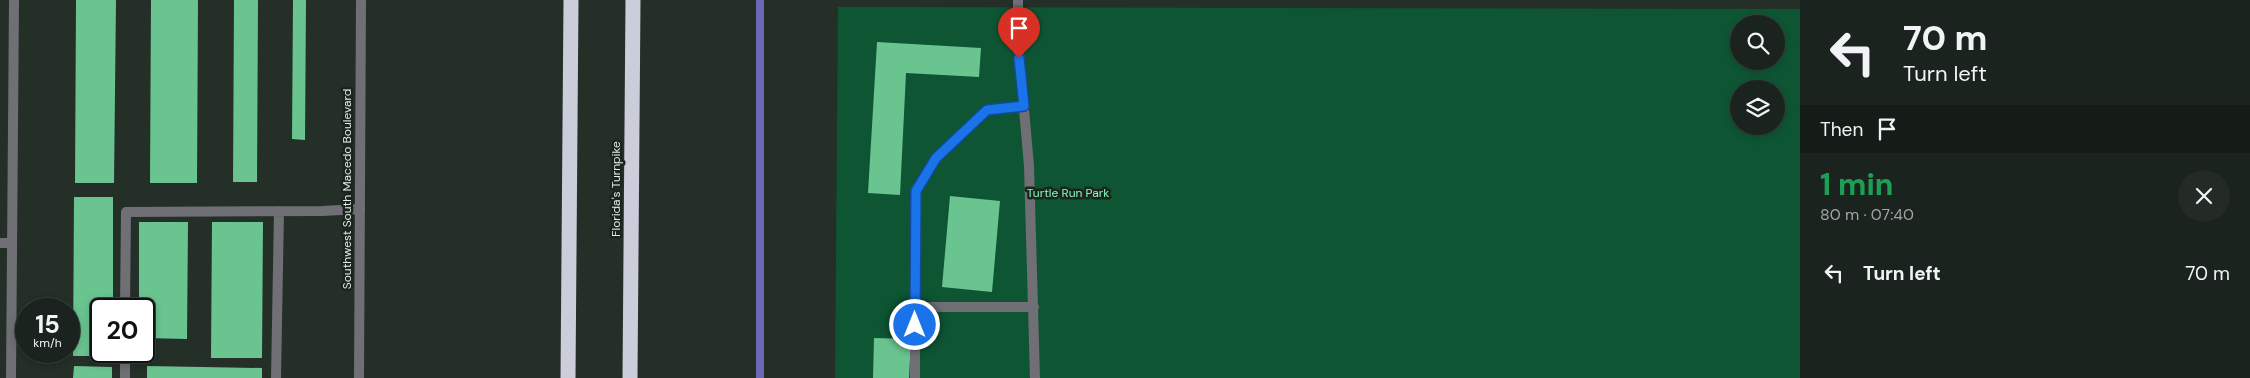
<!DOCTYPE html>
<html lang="en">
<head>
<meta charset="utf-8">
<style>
	:root { --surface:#1b231e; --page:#242b27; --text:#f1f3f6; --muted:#a0a4a4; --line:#39403c }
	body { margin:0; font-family:"DM Sans",sans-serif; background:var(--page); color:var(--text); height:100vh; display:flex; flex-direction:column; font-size:19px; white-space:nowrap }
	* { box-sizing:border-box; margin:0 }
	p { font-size:16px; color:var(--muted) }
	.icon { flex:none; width:28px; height:28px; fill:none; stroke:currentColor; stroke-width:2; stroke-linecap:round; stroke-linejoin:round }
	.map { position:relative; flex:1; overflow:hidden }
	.panel { display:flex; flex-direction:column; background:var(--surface); width:450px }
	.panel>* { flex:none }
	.top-card { background:#1b231e; color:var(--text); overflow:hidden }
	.tools { position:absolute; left:1730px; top:15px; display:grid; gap:10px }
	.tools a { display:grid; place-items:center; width:55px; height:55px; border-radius:50%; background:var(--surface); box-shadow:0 2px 8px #0003,0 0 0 1px var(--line); font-size:25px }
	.speed { position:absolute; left:15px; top:298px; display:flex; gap:10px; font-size:25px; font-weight:700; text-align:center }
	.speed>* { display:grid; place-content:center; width:65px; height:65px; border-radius:50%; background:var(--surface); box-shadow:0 2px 8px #0003,0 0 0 1px var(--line); line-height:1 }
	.speed small { font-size:12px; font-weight:400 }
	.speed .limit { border:2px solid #111; border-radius:8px; background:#fff; color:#111 }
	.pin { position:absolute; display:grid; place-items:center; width:42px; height:42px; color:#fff; margin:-51px -21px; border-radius:50% 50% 50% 0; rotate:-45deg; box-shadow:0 0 5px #0007 }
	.pin .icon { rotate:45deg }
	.me { position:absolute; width:55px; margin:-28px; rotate:0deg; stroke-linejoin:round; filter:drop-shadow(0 0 4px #0008) }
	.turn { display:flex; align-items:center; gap:18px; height:105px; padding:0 20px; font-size:22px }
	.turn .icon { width:65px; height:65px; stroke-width:2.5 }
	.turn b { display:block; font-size:35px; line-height:42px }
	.then { display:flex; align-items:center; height:48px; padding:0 20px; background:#0003; gap:10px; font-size:19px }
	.round { display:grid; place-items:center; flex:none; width:52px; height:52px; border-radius:26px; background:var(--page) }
	.head { display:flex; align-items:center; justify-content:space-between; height:85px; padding:0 20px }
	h1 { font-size:30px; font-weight:800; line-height:38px; color:#1e9e55 }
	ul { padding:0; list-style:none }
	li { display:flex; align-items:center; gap:15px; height:70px; padding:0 20px }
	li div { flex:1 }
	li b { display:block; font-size:19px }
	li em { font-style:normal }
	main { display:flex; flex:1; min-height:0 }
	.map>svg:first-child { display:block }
	.green { fill:#0e5533; fill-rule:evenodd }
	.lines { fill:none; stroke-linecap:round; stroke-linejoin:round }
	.stream { stroke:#6c6ab6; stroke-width:8 }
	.building { fill:#6ac490 }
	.service { stroke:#6f6f75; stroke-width:10 }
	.minor { stroke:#6f6f75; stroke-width:10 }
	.motorway { stroke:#cbcddb; stroke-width:15 }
	.route-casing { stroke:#114b97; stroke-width:12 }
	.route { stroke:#1a73e8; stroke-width:9 }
	.labels { text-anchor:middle; stroke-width:5; stroke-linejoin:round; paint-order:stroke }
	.street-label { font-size:12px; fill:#e4ece7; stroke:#1a251e }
	.park-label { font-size:12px; fill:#83fbb6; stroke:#1a251e }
</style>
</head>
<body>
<main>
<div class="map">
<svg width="1800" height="378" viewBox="0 0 1800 378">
	<rect width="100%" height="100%" fill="#242f28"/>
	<path class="green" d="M838 7 1800 9V378H835ZM1739 24H1776V61H1739ZM1739 89H1776V126H1739Z"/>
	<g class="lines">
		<path class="stream" d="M760 378V0"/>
	</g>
	<path class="building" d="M76 0H116L114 183H75Z
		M151 0H198L197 183H150Z
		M234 0H258L257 182H233Z
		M293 0H306L305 140 292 139Z
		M877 42 981 48 979 77 906 73 900 195 868 193Z
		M950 196 1000 201 992 292 942 287Z
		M74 197H113V309H101V351H113V356H73Z
		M139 222H188L187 339 144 338V309H139Z
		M212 222H263L262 358H211Z
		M874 338 911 339 909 378H873Z
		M74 366 112 367V378H73Z
		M147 366 262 368V378H147Z"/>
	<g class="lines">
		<path class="service" d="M1018 41 1029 166 1035 378
			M0 243H12
			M915 307H1034
			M125 309 126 212 322 211 360 209
			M125 378V351
			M276 378 279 211
			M915 378V191L936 158 987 110 1024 106"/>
		<path class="minor" d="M1018 0V41
			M11 378 14 0
			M359 378 361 0"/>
		<path class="motorway" d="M568 378 571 0
			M630 378 633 0"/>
	</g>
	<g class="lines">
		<g class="route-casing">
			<path id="route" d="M915 325 916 191 936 158 987 110 1024 106 1019 58"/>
		</g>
		<use href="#route" class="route"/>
	</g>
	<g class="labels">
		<g class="street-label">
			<text transform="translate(347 189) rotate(-90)" y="4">Southwest South Macedo Boulevard</text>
			<text transform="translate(616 189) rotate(-90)" y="4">Florida's Turnpike</text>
		</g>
		<g class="park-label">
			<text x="1068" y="197">Turtle Run Park</text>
		</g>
	</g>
</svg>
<div class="tools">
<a><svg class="icon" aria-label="search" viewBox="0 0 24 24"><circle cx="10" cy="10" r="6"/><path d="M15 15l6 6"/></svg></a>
<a><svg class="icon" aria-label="layers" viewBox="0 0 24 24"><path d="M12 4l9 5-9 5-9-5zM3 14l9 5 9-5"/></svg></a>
</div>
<div class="speed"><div>15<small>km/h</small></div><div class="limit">20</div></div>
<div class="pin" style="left:1019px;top:58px;background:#d93025"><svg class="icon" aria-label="arrive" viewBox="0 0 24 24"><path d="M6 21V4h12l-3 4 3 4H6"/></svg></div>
<svg class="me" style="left:915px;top:325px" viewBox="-20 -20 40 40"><circle r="17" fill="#1a73e8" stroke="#fff" stroke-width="3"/><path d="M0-11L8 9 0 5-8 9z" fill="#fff"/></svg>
</div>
<section class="panel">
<div class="top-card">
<div class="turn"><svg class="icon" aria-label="left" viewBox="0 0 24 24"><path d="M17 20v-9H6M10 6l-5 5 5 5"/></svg><div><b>70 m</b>Turn left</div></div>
<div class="then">Then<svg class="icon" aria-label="arrive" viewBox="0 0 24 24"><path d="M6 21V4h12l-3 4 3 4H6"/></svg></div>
</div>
<div class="head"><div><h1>1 min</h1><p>80 m · 07:40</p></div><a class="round"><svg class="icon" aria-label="close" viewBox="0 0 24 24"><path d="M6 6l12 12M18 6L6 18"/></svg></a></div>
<ul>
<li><svg class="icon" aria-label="left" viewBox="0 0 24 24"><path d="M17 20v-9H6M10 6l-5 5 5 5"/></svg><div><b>Turn left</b></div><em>70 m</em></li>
</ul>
</section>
</main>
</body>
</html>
